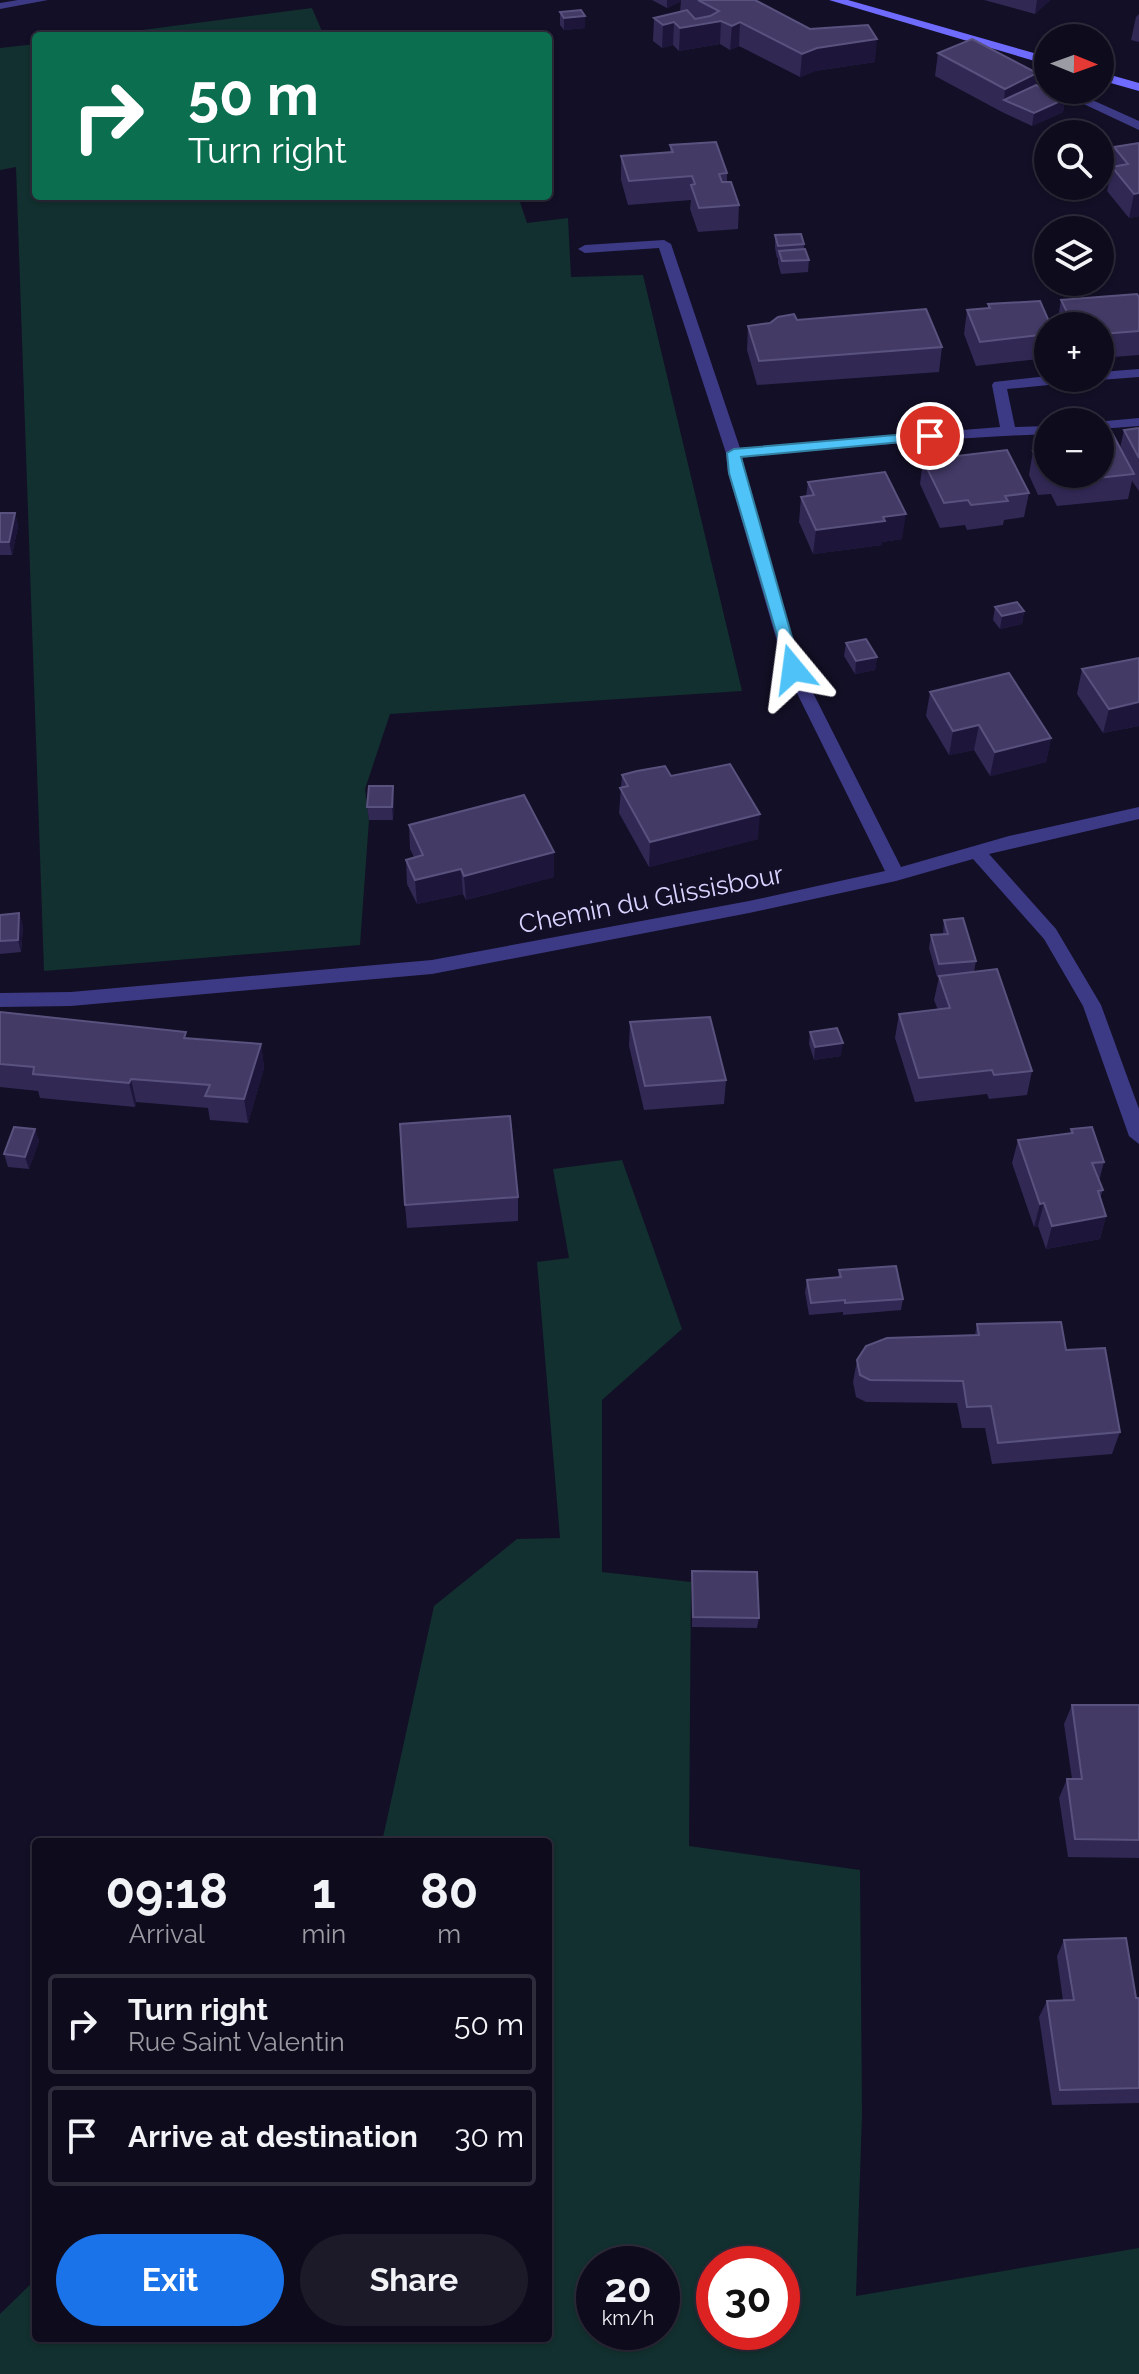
<!DOCTYPE html>
<html lang="en">
<head>
<meta charset="utf-8">
<style>
	:root { --surface:#0e0b1c; --page:#1c1929; --text:#f1f3f6; --muted:#9b9ba3; --line:#2e2b3b; --accent:#1a73e8 }
	body { margin:0; font-family:Raleway,sans-serif; background:var(--page); color:var(--text); height:100vh; display:flex; flex-direction:column; font-size:30px; white-space:nowrap }
	* { box-sizing:border-box; margin:0 }
	p { font-size:26px; color:var(--muted) }
	.icon { flex:none; width:44px; height:44px; fill:none; stroke:currentColor; stroke-width:2; stroke-linecap:round; stroke-linejoin:round }
	.map { position:relative; flex:1; overflow:hidden }
	.sheet { position:absolute; left:32px; top:1838px; width:520px; height:504px; display:flex; flex-direction:column; background:var(--surface); border-radius:8px; box-shadow:0 2px 6px #0004,0 0 0 2px var(--line) }
	.sheet>* { flex:none }
	.top-card { position:absolute; left:32px; top:32px; width:520px; height:168px; border-radius:8px; box-shadow:0 2px 6px #0004,0 0 0 2px var(--line); background:#0b6e4f; color:#fff; overflow:hidden }
	.needle { width:52px; rotate:91deg }
	.controls { position:absolute; left:1034px; top:24px; display:grid; gap:16px }
	.controls a { display:grid; place-items:center; width:80px; height:80px; border-radius:50%; background:var(--surface); box-shadow:0 2px 6px #0004,0 0 0 2px var(--line); font-size:40px }
	.speed { position:absolute; left:576px; top:2246px; display:flex; gap:16px; font-size:40px; font-weight:700; text-align:center }
	.speed>* { display:grid; place-content:center; width:104px; height:104px; border-radius:50%; background:var(--surface); box-shadow:0 2px 6px #0004,0 0 0 2px var(--line); line-height:1 }
	.speed small { font-size:20px; font-weight:400 }
	.speed .limit { border:12px solid #d22; background:#fff; color:#111 }
	.pin { position:absolute; display:grid; place-items:center; width:68px; height:68px; color:#fff; margin:-34px; border:4px solid #fff; border-radius:50%; box-shadow:0 2px 8px #0007 }
	.me { position:absolute; width:88px; margin:-44px; rotate:344deg; stroke-linejoin:round; filter:drop-shadow(0 0 6px #0008) }
	.turn { display:flex; align-items:center; gap:28px; height:168px; padding:0 24px; font-size:36px }
	.turn .icon { width:104px; height:104px; stroke-width:2.5 }
	.turn b { display:block; font-size:56px; line-height:68px }
	.eta { display:flex; justify-content:space-evenly; align-items:center; height:136px; text-align:center }
	.eta b { font-size:48px; font-weight:700; line-height:56px }
	.button { display:flex; gap:16px; margin-top:auto; padding:16px 24px }
	.button a { flex:1; height:92px; border-radius:48px; background:var(--accent); color:#fff; font-size:32px; font-weight:700; line-height:92px; text-align:center }
	.button a+a { background:var(--page); color:var(--text) }
	ul { padding:0; list-style:none }
	li { display:flex; align-items:center; gap:24px; height:100px; margin:0 16px 12px; padding:0 8px; border:4px solid var(--line); border-radius:8px }
	li div { flex:1 }
	li b { display:block; font-size:30px }
	li em { font-style:normal }
	.map>svg:first-child { display:block }
	.green { fill:#12302f; fill-rule:evenodd }
	.lines { fill:none; stroke-linecap:round; stroke-linejoin:round }
	.service { fill:#3d3a85; fill-rule:evenodd }
	.minor { fill:#3d3a85; fill-rule:evenodd }
	.secondary { fill:#6f6bff; fill-rule:evenodd }
	.wall { fill:#312854 }
	.shaded-wall { fill:#1d163a }
	.building { fill:#433a66; stroke:#5a527e; stroke-width:2 }
	.route { fill:#4fc3f7; stroke:#337fa1; stroke-width:2 }
	.labels { text-anchor:middle; stroke-width:8; stroke-linejoin:round; paint-order:stroke }
	.street-label { font-size:26px; fill:#d9d4ff; stroke:#130f26 }
</style>
</head>
<body>
<div class="map">
<svg width="1139" height="2374" viewBox="0 0 1139 2374">
	<rect width="100%" height="100%" fill="#130f26"/>
	<path class="green" d="M312 8 324 36H96Z
		M36 44V196H518L527 223 568 218 571 277 643 275 742 691 390 714 365 789 369 820 360 945 44 971 16 167 0 170V48Z
		M622 1160 682 1329 602 1400V1572L691 1582 689 1846 860 1870 862 2114 856 2296 1139 2248V2374H0V2314L36 2279V2338H548V1842H382L434 1606 517 1539 560 1538 537 1262 569 1258 553 1169ZM594 2264H662V2332H594ZM714 2264H782V2332H714Z"/>
	<g class="lines">
		<path class="service" d="M18 0H48L0 9V3Z"/>
		<path class="minor" d="M1046 57 1048 71 1045 78 1048 80V88L1032 80 1040 61Z
			M1054 90H1070L1139 121V130Z
			M664 240 671 244 740 448 1000 427 992 385 994 382 1048 376 1086 378 1079 382 1007 389 1015 427 1048 426V434C948 438 844 448 742 457L744 473 801 669 901 867 1009 836 1139 807V819L989 854 1056 929 1101 1005 1139 1109V1144L1129 1136 1083 1006 1044 939 973 859 896 881 749 913 432 974 71 1006 0 1007V993L71 992 432 960 749 901 885 871 785 669 728 473 726 453 659 248 585 253 578 249 585 245Z
			M1139 369V377L1100 380 1094 378H1100V372Z
			M1139 418V426L1100 429V422H1095Z"/>
		<path class="secondary" d="M829 0H848L1048 57V65Z
			M1100 72 1139 83V91L1100 80Z"/>
	</g>
	<path class="wall" d="M652 0H755L875 62 815 71 800 77 739 46 730 50 720 44 679 51 673 45 662 48 653 41 654 18 680 12 681 1 667 8Z
		M984 0H1050L1035 14Z
		M560 12 585 28 564 30 560 25Z
		M1139 14V42L1131 40 1136 17Z
		M938 53 1037 73 1036 85 1065 99 1063 112 1032 126 1002 112 935 76Z
		M1139 143V216L1129 218 1107 191 1111 173 1109 170 1114 147Z
		M670 145 727 173V182L739 205 738 229 698 232 690 209 691 200 628 205 621 180V156L670 152Z
		M775 235 804 244V249L809 260 808 272 781 274 778 263V258H777L775 248Z
		M1139 297V355L1100 358V326H1058L1057 324 1061 300Z
		M988 304 1048 326V358L976 366 964 334 967 310 988 309Z
		M797 320 942 347 939 372 757 385 747 350 748 326Z
		M1139 428V491L1132 481 1128 499 1057 506 1051 494 1038 495 1029 475 1033 451 1038 450 1040 438H1048V474H1100L1120 448 1124 430Z
		M923 460 1029 493 1024 517 1004 520 1003 525 967 530 965 525 940 528 920 484Z
		M808 482 902 539 882 542V545L813 554 799 522 801 497 806 496Z
		M0 513H15L18 526 12 555H0Z
		M995 607 1024 611 1022 624 1000 629 993 620Z
		M846 643 877 657 875 670 855 674 844 656Z
		M1139 658V726L1103 733 1077 694 1082 669Z
		M930 692 1051 738 1046 762 990 776 974 750 949 755 926 716Z
		M622 775 671 776 758 839 649 867 619 813Z
		M394 799 393 820H369L367 807Z
		M409 825 554 877 466 900 463 894 417 904 407 884 406 860 414 857 410 849Z
		M19 913 23 926 21 952 0 954V915Z
		M944 920 976 961 974 972 1032 1071 1027 1095 989 1099 987 1094 915 1102 895 1038 899 1014 938 1010 934 1000 939 977H937L929 948 931 935 943 934Z
		M0 1012 188 1038 261 1044 264 1068 248 1123 210 1120 208 1108 136 1102 135 1107 40 1098 38 1091 0 1087Z
		M630 1022 726 1080 724 1104 644 1110 629 1046Z
		M810 1032 841 1056 814 1060 809 1044Z
		M35 1129 39 1141 29 1169 8 1167 4 1154Z
		M1071 1129 1104 1162 1099 1181 1103 1190 1100 1198 1106 1216 1100 1239 1046 1249 1038 1226 1034 1227 1012 1163 1018 1140 1070 1133Z
		M518 1197V1221L407 1228 405 1205Z
		M839 1270 903 1299 901 1310 843 1315V1312L809 1315 805 1292 807 1280 838 1278Z
		M977 1324 1066 1350 1120 1432 1112 1454 992 1464 985 1428H962L957 1403 866 1402 856 1397 853 1382 857 1360 975 1335Z
		M692 1571 759 1618 757 1628 692 1627Z
		M1072 1705H1139V1858L1068 1857 1059 1798 1067 1779H1072L1064 1724Z
		M1064 1940 1136 1998H1139V2103L1052 2105 1039 2017 1047 2001H1063L1057 1956Z"/>
	<path class="shaded-wall" d="M667 0H681V1L667 8Z
		M1037 0H1050L1035 14Z
		M585 16V28L564 30V18Z
		M721 21 720 44 679 51 680 28Z
		M674 22 673 45 662 48 663 25Z
		M740 22 739 46 730 50 732 26Z
		M877 39 875 62 815 71 800 77 802 54 817 48Z
		M1037 73 1034 97 1004 100 1005 89Z
		M1065 99 1063 112 1032 126 1034 113Z
		M1139 193V216L1129 218 1134 194Z
		M15 513 18 526 12 555 9 542Z
		M906 514 902 539 882 542V545L813 554 816 530Z
		M1024 611 1022 624 1000 629 1002 616Z
		M877 657 875 670 855 674 856 661Z
		M1139 702V726L1103 733 1109 709Z
		M979 725 974 750 949 755 953 731Z
		M1051 738 1046 762 990 776 995 752Z
		M393 786 394 799 393 820 392 807Z
		M760 814 758 839 649 867 650 842Z
		M554 852V877L466 900 464 876Z
		M461 869 463 894 417 904 415 880Z
		M19 913 23 926 21 952 18 940Z
		M843 1043 841 1056 814 1060 815 1047Z
		M261 1044 264 1068 248 1123 244 1099Z
		M131 1079 136 1102 135 1107 129 1083Z
		M35 1129 39 1141 29 1169 25 1157Z
		M1044 1203 1038 1226 1034 1227 1040 1204Z
		M1106 1216 1100 1239 1046 1249 1052 1226Z"/>
	<path class="building" d="M698 0H755L810 29 868 25 877 39 817 48 802 54 740 22 732 26 721 21 680 28 674 22 663 25 654 18 687 10 695 19 710 16 719 11Z
		M581 10 585 16 564 18 560 12Z
		M972 39 1037 73 1005 89 938 53Z
		M1036 85 1065 99 1034 113 1004 100Z
		M716 142 727 173 719 174 722 182H731L739 205 699 208 691 185 695 184 692 176 629 181 621 156 673 152 670 145Z
		M1139 143V193L1134 194 1112 167 1128 164 1114 147Z
		M801 234 804 244 778 246 775 235Z
		M805 249 809 260 782 261 779 251Z
		M1137 294 1139 297V331L1102 334 1100 326H1074L1061 300Z
		M1040 301 1051 326H1048V334L980 342 967 310 990 308 988 304Z
		M926 309 942 347 759 361 748 326 770 323 778 317 794 314 797 320Z
		M1139 428V458L1124 430Z
		M1111 431 1134 474 1062 482 1058 474H1100V432Z
		M1040 438H1048V470H1043L1033 451 1046 449Z
		M1007 450 1029 493 1005 496 1008 501 971 505 968 500 944 503 923 460Z
		M885 472 906 514 883 517 885 521 816 530 801 497 814 495 808 482Z
		M0 513H15L9 542H0Z
		M1017 602 1024 611 1002 616 995 607Z
		M866 639 877 657 856 661 846 643Z
		M1139 658V702L1109 709 1082 669Z
		M1009 673 1051 738 995 752 979 725 953 731 930 692Z
		M730 764 760 814 650 842 620 788 628 786 622 775 637 771 665 766 671 776Z
		M369 786H393L392 807H367Z
		M524 795 554 852 464 876 461 869 415 880 406 860 423 855 409 825Z
		M19 913 18 940 0 941V915Z
		M963 918 976 961 939 964 931 935 948 934 944 920Z
		M997 969 1032 1071 994 1075 992 1070 919 1078 899 1014 950 1008 939 976Z
		M0 1012 186 1032 184 1038 261 1044 244 1099 205 1096 210 1085 131 1079 129 1083 33 1074 34 1067 0 1064Z
		M710 1017 726 1080 645 1086 630 1022Z
		M837 1028 843 1043 815 1047 810 1032Z
		M510 1116 518 1197 405 1205 400 1124Z
		M14 1127 35 1129 25 1157 4 1154Z
		M1092 1127 1104 1162 1092 1163 1103 1190 1098 1191 1106 1216 1052 1226 1044 1203 1040 1204 1018 1140 1073 1133 1071 1129Z
		M896 1266 903 1299 845 1303V1300L811 1303 807 1280 841 1277 839 1270Z
		M1061 1322 1066 1350 1105 1348 1120 1432 998 1443 991 1406 967 1407 963 1381 870 1380 860 1375 857 1360 866 1346 887 1338 979 1335 977 1324Z
		M692 1571 757 1572 759 1618 693 1617Z
		M1072 1705H1139V1840L1075 1839 1067 1779H1082Z
		M1126 1938 1136 1998H1139V2088L1060 2090 1047 2001 1074 2000 1064 1940Z"/>
	<path class="route" d="M930 432 936 436 934 439 741 457 801 669 788 672 729 473 727 453 734 449Z"/>
	<g class="labels">
		<g class="street-label">
			<text transform="translate(651 899) rotate(-11)" y="9">Chemin du Glissisbour</text>
		</g>
	</g>
</svg>
<div class="controls">
<a><svg class="needle" viewBox="-14 -14 28 28"><path d="M0-13l5 13h-10z" fill="#e53935"/><path d="M0 13l5-13h-10z" fill="#9b9ba3"/></svg></a>
<a><svg class="icon" aria-label="search" viewBox="0 0 24 24"><circle cx="10" cy="10" r="6"/><path d="M15 15l6 6"/></svg></a>
<a><svg class="icon" aria-label="layers" viewBox="0 0 24 24"><path d="M12 4l9 5-9 5-9-5zM3 14l9 5 9-5"/></svg></a>
<a>+</a>
<a>−</a>
</div>
<div class="speed"><div>20<small>km/h</small></div><div class="limit">30</div></div>
<div class="pin" style="left:930px;top:436px;background:#d93025"><svg class="icon" aria-label="arrive" viewBox="0 0 24 24"><path d="M6 21V4h12l-3 4 3 4H6"/></svg></div>
<svg class="me" style="left:793px;top:669px" viewBox="-20 -20 40 40"><path d="M0-17L14 15 0 8-14 15z" fill="#4fc3f7" stroke="#fff" stroke-width="4"/></svg>
<div class="top-card">
<div class="turn"><svg class="icon" aria-label="right" viewBox="0 0 24 24"><path d="M7 20v-9h11M14 6l5 5-5 5"/></svg><div><b>50 m</b>Turn right</div></div>
</div>
<section class="sheet">
<div class="eta">
<div><b>09:18</b><p>Arrival</p></div>
<div><b>1</b><p>min</p></div>
<div><b>80</b><p>m</p></div>
</div>
<ul>
<li><svg class="icon" aria-label="right" viewBox="0 0 24 24"><path d="M7 20v-9h11M14 6l5 5-5 5"/></svg><div><b>Turn right</b><p>Rue Saint Valentin</p></div><em>50 m</em></li>
<li><svg class="icon" aria-label="arrive" viewBox="0 0 24 24"><path d="M6 21V4h12l-3 4 3 4H6"/></svg><div><b>Arrive at destination</b></div><em>30 m</em></li>
</ul>
<div class="button"><a>Exit</a><a>Share</a></div>
</section>
</div>
</body>
</html>
